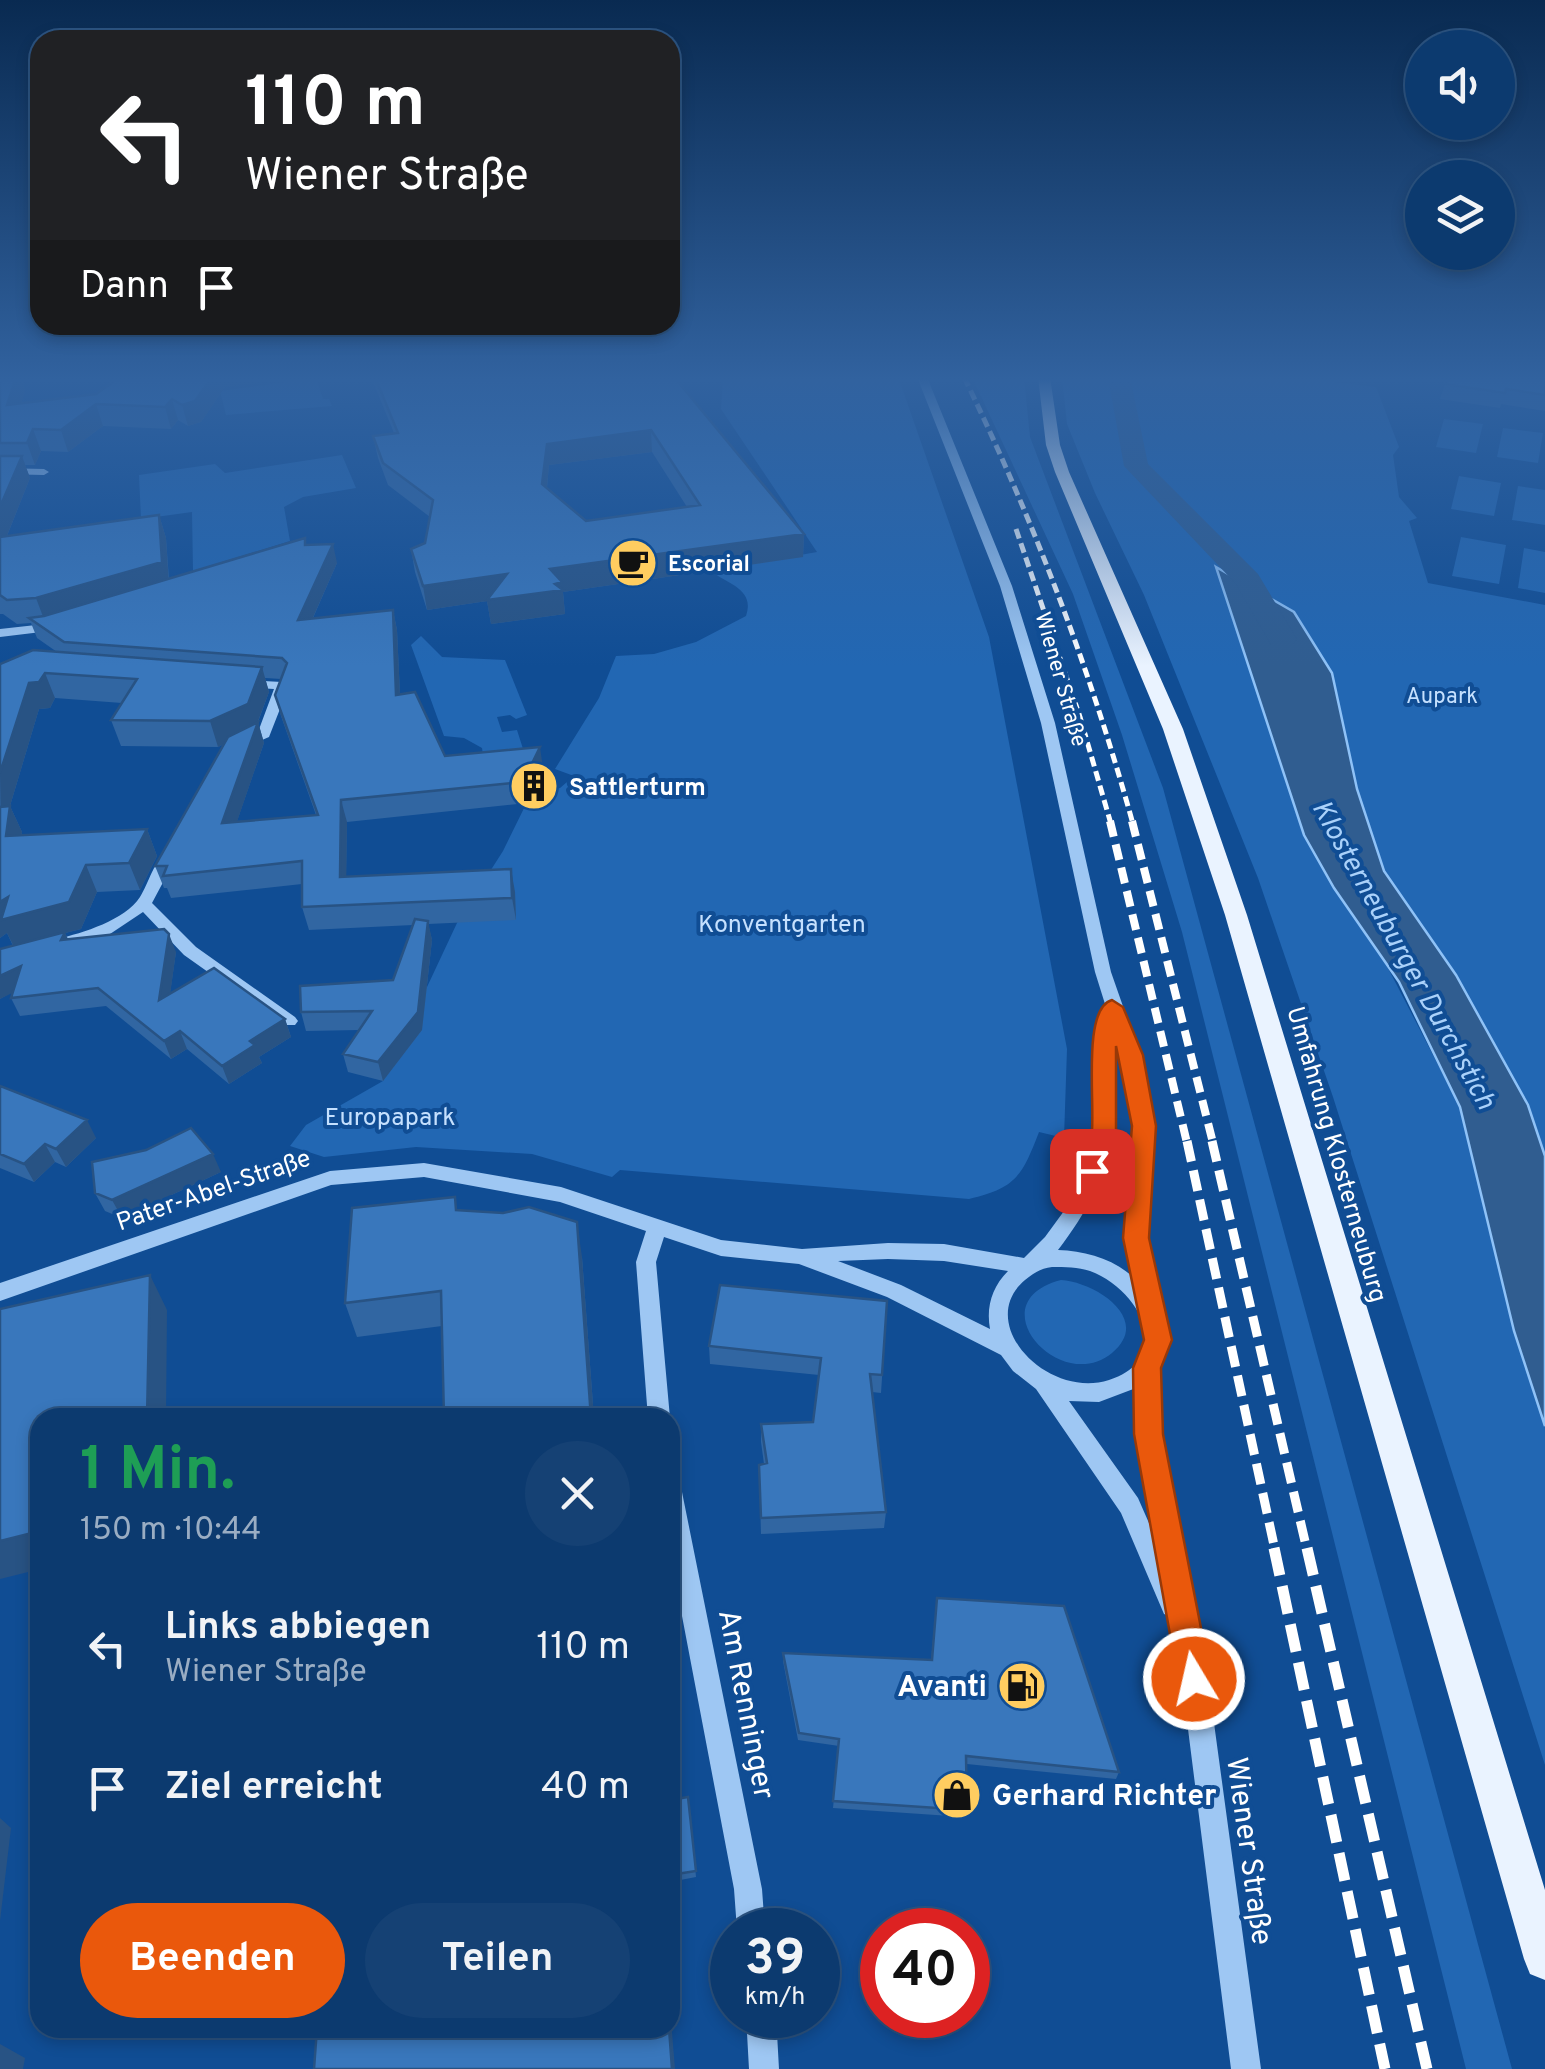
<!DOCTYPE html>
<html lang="de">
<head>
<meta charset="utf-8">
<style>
	:root { --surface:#0c3a6f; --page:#154174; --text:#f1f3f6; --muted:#9aadc3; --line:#2c5482; --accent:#ea580c }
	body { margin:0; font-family:Overpass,sans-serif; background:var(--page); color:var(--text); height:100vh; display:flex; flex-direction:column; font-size:38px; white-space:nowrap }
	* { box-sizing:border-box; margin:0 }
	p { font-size:32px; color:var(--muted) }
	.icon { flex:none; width:55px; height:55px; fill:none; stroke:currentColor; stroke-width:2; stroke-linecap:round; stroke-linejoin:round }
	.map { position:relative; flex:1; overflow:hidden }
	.sheet { position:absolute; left:30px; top:1408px; width:650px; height:630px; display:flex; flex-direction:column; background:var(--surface); border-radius:30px; box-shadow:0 5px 15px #0003,0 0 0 2px var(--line) }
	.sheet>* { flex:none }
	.banner { position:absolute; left:30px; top:30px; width:650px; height:305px; border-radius:30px; box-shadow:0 5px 15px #0003,0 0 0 2px var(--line); background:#202124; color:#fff; overflow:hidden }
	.fabs { position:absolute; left:1405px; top:30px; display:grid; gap:20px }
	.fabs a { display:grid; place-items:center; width:110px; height:110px; border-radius:50%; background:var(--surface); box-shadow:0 5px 15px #0003,0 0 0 2px var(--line); font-size:50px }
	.speed { position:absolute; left:710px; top:1908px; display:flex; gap:20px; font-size:50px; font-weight:700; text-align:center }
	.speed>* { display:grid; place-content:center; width:130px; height:130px; border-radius:50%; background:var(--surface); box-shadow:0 5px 15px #0003,0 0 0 2px var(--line); line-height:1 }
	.speed small { font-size:25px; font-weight:400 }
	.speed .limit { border:15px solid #d22; background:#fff; color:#111 }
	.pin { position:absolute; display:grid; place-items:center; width:85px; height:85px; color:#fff; margin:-42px; border-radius:20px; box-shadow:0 5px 15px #0006 }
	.me { position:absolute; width:110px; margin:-55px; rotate:351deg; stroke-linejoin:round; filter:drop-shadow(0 0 8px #0008) }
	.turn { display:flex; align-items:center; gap:35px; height:210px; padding:0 50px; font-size:45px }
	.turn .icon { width:130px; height:130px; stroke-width:2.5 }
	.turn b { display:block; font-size:70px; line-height:85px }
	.then { display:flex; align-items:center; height:95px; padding:0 50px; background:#0003; gap:20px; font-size:38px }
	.round { display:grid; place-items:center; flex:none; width:105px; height:105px; border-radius:52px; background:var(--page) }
	.overview { display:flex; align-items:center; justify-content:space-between; height:170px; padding:0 50px }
	h1 { font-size:60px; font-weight:700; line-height:75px; color:#1e9e55 }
	.cta { display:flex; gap:20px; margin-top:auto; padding:20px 50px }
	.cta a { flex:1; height:115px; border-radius:60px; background:var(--accent); color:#fff; font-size:40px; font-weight:700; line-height:115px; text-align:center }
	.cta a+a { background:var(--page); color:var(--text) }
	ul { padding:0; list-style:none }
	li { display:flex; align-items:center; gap:30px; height:140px; padding:0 50px }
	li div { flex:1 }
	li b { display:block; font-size:38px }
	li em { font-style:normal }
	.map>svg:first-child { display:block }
	.green { fill:#2267b3 }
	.water { fill:#305d90; stroke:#8fc2f7; stroke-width:2.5 }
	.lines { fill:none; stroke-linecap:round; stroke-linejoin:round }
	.canal { fill:#305d90; fill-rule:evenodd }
	.minor { fill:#9ec7f3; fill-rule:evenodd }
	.major { fill:#eaf3ff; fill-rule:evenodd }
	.rail-far3 { stroke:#fff; stroke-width:5; stroke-dasharray:10 5; stroke-linecap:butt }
	.rail-far2 { stroke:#fff; stroke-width:8; stroke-dasharray:16 8; stroke-linecap:butt }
	.rail-far1 { stroke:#fff; stroke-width:9; stroke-dasharray:21 9; stroke-linecap:butt }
	.rail { stroke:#fff; stroke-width:11; stroke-dasharray:28 11; stroke-linecap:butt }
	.wall { fill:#3166a2; fill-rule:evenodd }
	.shaded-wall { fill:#285384 }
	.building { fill:#3977bc; stroke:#285384; stroke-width:2.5; fill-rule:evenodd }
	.route { fill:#ea580c; stroke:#983908; stroke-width:2.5 }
	.labels { text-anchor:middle; stroke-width:8; stroke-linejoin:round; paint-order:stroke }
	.far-poi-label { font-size:22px; font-weight:bold; fill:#fff; stroke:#104d94; text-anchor:start }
	.far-street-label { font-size:22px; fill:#fff; stroke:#104d94 }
	.far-park-label { font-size:22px; fill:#c5e0fe; stroke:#104d94 }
	.poi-label { font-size:25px; font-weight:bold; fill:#fff; stroke:#104d94; text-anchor:start }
	.park-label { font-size:25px; fill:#c5e0fe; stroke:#104d94 }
	.street-label { font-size:25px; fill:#fff; stroke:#104d94 }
	.water-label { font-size:28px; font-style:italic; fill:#aad1fa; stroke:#104d94 }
	.near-poi-label { font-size:30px; font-weight:bold; fill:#fff; stroke:#104d94; text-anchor:end }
	.near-street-label { font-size:30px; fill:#fff; stroke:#104d94 }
</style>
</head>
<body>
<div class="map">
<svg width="1545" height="2069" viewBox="0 0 1545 2069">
	<rect width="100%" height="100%" fill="#104d94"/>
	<path class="green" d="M723 377H896L901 385 989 637 1067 1049 1064 1138 1039 1132C1022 1176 1016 1188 969 1199L620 1170 612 1177 532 1154 416 1147 324 1157 290 1146 306 1125 383 1081 457 923 503 851 531 794 560 788 574 776 555 769 599 698 616 656 654 654 696 642 746 616C755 589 729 585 711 571L817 552 721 409Z
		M972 377H1024L1030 437 1163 788 1512 2069H1466L1182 932 1122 735 1073 594Z
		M1062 377H1290L1376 387 1399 447 1393 455 1399 497 1417 518 1409 521 1428 583 1545 605V1156L1528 1105 1456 975 1384 871 1294 612 1216 569 1375 943 1460 1107 1514 1331 1545 1426V1765L1333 1097 1258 878 1144 595 1095 493 1067 424Z
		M316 378 323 399H329L332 406 226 415 220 391Z
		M1444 419 1483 424 1476 453 1436 447Z
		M1503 428 1543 433 1538 463 1497 457Z
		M342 455 356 488 303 497 284 507 290 541 193 571 192 512 141 519 139 475 215 464 225 473Z
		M1459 476 1501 483 1494 516 1451 509Z
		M1518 486 1545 490V525L1512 520Z
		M1461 537 1506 545 1499 584 1452 576Z
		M1524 548 1545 552V593L1518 588Z
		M421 636 442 657 505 660 527 715 516 719 510 715 497 717 502 732 517 730 524 752 483 755 482 748 464 738 444 736 411 645Z
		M1061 1280C1095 1282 1153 1319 1112 1353 1060 1396 976 1302 1061 1280Z"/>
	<path class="water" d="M1216 567 1294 612 1332 673 1357 789 1384 871 1456 975 1528 1105 1545 1156V1426L1514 1331 1460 1107 1399 982 1334 888 1304 835Z"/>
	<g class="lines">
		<path class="canal" d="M1108 377H1130L1148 464 1258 574 1297 639 1293 645H1271L1236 584 1124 466Z"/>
		<path class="minor" d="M917 377H927L1012 586 1055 723 1111 972 1140 1055 1153 1126 1146 1238 1158 1308 1168 1333 1167 1350 1158 1369 1159 1433 1173 1516 1203 1642 1261 2069H1231L1177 1642 1172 1617 1164 1614 1121 1513 1036 1389 1013 1371 1001 1355 887 1297 799 1264 721 1256 664 1237 656 1262 670 1418H648L636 1262 646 1231 560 1202 424 1177 331 1185 0 1301V1283L330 1171 424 1163 561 1187 721 1240 802 1249 888 1243 944 1244 1024 1258 1045 1237 1064 1211 1084 1173 1094 1143 1098 1109V1041L1105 1004 1095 972 1041 723 1000 586ZM1116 1036 1122 1055 1135 1126 1126 1238 1132 1276C1111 1258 1085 1251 1058 1250 1086 1214 1111 1169 1115 1123 1118 1094 1114 1065 1116 1036ZM888 1259 944 1261 1008 1271C992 1287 986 1307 990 1329L901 1285 838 1261ZM1052 1267C1065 1267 1078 1267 1090 1271 1139 1289 1177 1358 1109 1380 1047 1400 974 1323 1025 1280 1034 1273 1041 1268 1052 1267ZM1136 1388 1137 1433 1152 1530 1138 1498 1069 1401 1099 1402Z
			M0 468 44 469 49 472 44 475 0 474Z
			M54 623 58 624V630L0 637V629Z
			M245 680 282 682 289 686 269 737 241 749 234 745 258 732 274 689 240 687 238 684Z
			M169 851 177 856 152 903 196 947 295 1017 298 1021 295 1025H283L184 955 143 912 104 938 63 948 57 947 55 943 57 939C83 933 125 920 140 897 149 883 154 859 169 851Z
			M670 1481 678 1484 682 1492 762 1889 765 1930H737L734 1889 670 1553Z
			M746 2015H776L779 2069H749Z"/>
		<path class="major" d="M1038 377H1050L1060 445 1069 472 1183 729 1247 915 1545 1890V1980L1530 1974 1524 1959 1225 915 1163 729 1055 472 1046 445Z"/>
		<path class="rail-far3" d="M964 377C1034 521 1090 669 1133 824
			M1016 529 1080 717 1111 824"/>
		<path class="rail-far2" d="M1110 821 1187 1143
			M1132 821 1213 1143"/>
		<path class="rail-far1" d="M1187 1141 1275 1550
			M1212 1141 1307 1550"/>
		<path class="rail" d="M1274 1548 1385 2069
			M1307 1548 1427 2069"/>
	</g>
	<path class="wall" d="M0 377H21L25 390 21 404 225 387 201 422 188 426 178 420 171 429 103 426 68 452 41 451 35 465H25L30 478 7 536 159 515 166 538 169 579 305 538 306 545 337 563 313 618 393 610 397 630 400 694 445 756 543 768 527 803 347 822 346 876 515 892 516 920 428 924 432 940 422 1030 383 1081 348 1072 343 1054 359 1030 306 1031 301 1012 393 980 413 925 309 930 302 907V884L171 898 167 888H164L155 866 224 744 218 747 121 746 111 720 122 703 55 698 50 708 39 709 10 806 22 832V835L147 829 157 856 140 890 97 892 81 929 65 933 68 939 176 952 170 993 285 1019 291 1037 259 1057 262 1063 229 1084 187 1049 171 1059 106 1006 20 1016 11 998 12 992 0 999V949L13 946 7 933 0 938V664L57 652 37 638 31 623 17 624 3 614H0ZM265 678 281 679 275 695 281 716 316 815 237 821 264 743 258 722 269 692Z
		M371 377H674L804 534 803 557 563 592 565 614 491 624 487 601 427 610 415 572 411 549 425 543 430 517 388 485 378 458 373 436 394 433ZM652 452 687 507 586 521 547 488 549 465Z
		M1545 377V411L1501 404 1500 408 1440 399 1445 384Z
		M0 1086 96 1138 66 1167 55 1162 34 1182 0 1168Z
		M221 1172 122 1218 105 1211 95 1193Z
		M458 1211 582 1257 594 1418H444L442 1326 357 1337 345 1303Z
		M887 1301 881 1393 872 1392 886 1512 884 1528 761 1534 759 1465 764 1464 761 1442V1424L813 1422 819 1375 710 1364 709 1346Z
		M937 1598 1119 1772 1116 1779 967 1764V1810L965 1817 833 1808 839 1746 798 1740 783 1661V1653L931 1660Z
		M688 1797 696 1877 670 1882V1800Z"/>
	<path class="shaded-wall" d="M16 377H21L25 390 15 427 7 405Z
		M212 377H297L225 387 201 422 188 426 182 405Z
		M172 399 178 420 171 429 165 407Z
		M96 404 103 426 68 452 61 430Z
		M33 429 41 451 35 465 27 443Z
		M651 430 652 452 549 465 545 507 542 484 547 444Z
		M22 456 30 478 0 553V507Z
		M159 515 166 538 169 586 45 622 36 598Z
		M804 534 803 557 563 592 565 614 491 624 487 601 427 610 423 586Z
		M333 544 337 563 303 640 298 620Z
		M393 610 397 630 401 716 396 695Z
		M262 667 269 692 255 729 218 747 210 721Z
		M45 673 55 698 50 708 39 709 1 836 0 773 29 683Z
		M258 722 264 743 229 845 222 823Z
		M540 747 543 768 527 803 523 782Z
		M341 800 347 822 346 899 340 877Z
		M10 806 22 832 18 863 6 836Z
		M147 829 157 856 140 890 129 863Z
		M86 865 97 892 81 929 65 933 73 950 14 947 7 933 0 938V902L8 897Z
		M511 869 515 892 516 920 512 898Z
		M428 921 432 940 422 1030 383 1081 378 1062Z
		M169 934 176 952 167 1017 159 1000Z
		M21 966 30 984 0 999V976Z
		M285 1019 291 1037 259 1057 262 1063 229 1084 222 1066 250 1041Z
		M180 1031 187 1049 171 1059 164 1041Z
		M87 1120 96 1138 66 1167 56 1149Z
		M45 1144 55 1162 34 1182 24 1164Z
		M213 1154 221 1172 122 1218 112 1200Z
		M577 1222 582 1257 594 1418H591Z
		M150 1275 167 1310 166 1418H147Z
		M40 1531V1569L0 1579V1541Z
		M0 1818 11 1828 0 1921Z
		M670 2008 675 2069H672L669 2028Z
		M0 2044 25 2058 23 2069H0Z"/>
	<path class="building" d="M0 377H16L7 405 96 394 120 377H212L195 401 182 405 172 399 165 407 96 404 61 430 33 429 27 443H0Z
		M375 377H674L804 534 550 569 562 582 555 584 563 590 487 600 507 574 423 586 411 549 425 543 433 500 383 463 373 436 398 433ZM651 430 700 505 586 521 542 484 547 444Z
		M1448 377H1545V395L1506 389 1505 393 1445 384Z
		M0 456H22L0 507Z
		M159 515 162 562 36 598 7 600 0 595V537Z
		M305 538V545L333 544 298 620 393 610 396 695 415 692 445 756 540 747 523 782 341 800 340 877 511 869 512 898 302 907V861L163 876 167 866H155L228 737 258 722 222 823 318 815 275 695 287 663 282 658 64 642 29 618 44 616Z
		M33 650 262 667 248 704 210 721 111 720 137 679 45 673 39 682 29 683 0 773V664Z
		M10 806 6 836 147 829 129 863 86 865 69 902 1 920 8 897 0 902V807Z
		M415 919 428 921 418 1012 378 1062 343 1054 372 1011 301 1012 300 986 393 980Z
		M164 929 169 934 159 1000 214 968 285 1019 250 1041 255 1045 222 1066 180 1031 164 1041 98 988 11 998 21 966 0 976V949L65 932 61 940Z
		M0 1086 87 1120 56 1149 45 1144 24 1164 0 1154Z
		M191 1128 213 1154 112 1200 95 1193 92 1162 146 1150Z
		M455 1197 456 1210 503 1213 529 1207 577 1222 591 1418H444L441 1291 345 1303 352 1208Z
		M150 1275 147 1418H40V1531L0 1541V1309Z
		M720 1285 887 1301 882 1375 870 1374 886 1512 761 1518 759 1465 767 1463 761 1424 813 1422 821 1358 709 1346Z
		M937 1598 1064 1606 1119 1772 966 1756 967 1810 833 1801 839 1739 799 1733 783 1653 932 1660Z
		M688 1797 696 1871 670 1875V1800Z
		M317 2028H669L672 2069H314Z"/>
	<linearGradient id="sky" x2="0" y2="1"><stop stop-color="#092a51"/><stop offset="0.57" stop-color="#31629f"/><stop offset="1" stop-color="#31629f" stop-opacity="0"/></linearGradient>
	<rect width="1545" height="666" fill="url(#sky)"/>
	<path class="route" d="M1112 1000 1123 1007 1143 1055 1156 1126 1149 1238 1172 1340 1161 1368 1163 1434 1211 1679 1206 1691 1194 1695 1183 1691 1178 1679 1134 1434 1133 1368 1144 1340 1123 1238 1132 1126 1116 1046V1140L1101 1178H1084L1080 1171C1084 1161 1089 1151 1091 1141 1097 1113 1080 1009 1112 1000Z"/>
	<defs>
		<g id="cafe-disc" transform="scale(2.5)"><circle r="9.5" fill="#ffcd60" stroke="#104d94"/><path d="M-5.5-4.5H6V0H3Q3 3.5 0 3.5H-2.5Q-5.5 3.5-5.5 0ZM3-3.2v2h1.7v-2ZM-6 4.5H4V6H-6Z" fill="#111"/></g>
		<g id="building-disc" transform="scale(2.5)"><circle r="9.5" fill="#ffcd60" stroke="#104d94"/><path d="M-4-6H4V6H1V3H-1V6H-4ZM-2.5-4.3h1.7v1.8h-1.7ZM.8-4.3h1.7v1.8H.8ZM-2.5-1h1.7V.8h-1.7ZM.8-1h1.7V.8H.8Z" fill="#111"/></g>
		<g id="fuel-disc" transform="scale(2.5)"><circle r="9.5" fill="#ffcd60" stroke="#104d94"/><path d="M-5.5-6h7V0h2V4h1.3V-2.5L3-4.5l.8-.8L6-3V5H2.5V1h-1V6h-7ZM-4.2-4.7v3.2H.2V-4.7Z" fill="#111"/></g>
		<g id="shop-disc" transform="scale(2.5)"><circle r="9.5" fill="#ffcd60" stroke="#104d94"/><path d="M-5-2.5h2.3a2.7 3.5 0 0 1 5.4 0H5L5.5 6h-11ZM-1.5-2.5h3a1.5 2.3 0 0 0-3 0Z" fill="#111"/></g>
	</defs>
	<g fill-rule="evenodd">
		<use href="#cafe-disc" x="633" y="563"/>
		<use href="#building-disc" x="534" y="786"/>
		<use href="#fuel-disc" x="1022" y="1686"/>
		<use href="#shop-disc" x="957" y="1795"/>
	</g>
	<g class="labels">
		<g class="far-poi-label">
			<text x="668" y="571">Escorial</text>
		</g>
		<g class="far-street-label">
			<text transform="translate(1062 679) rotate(74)" y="8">Wiener Straße</text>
		</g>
		<g class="far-park-label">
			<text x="1442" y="703">Aupark</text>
		</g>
		<g class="poi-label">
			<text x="569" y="795">Sattlerturm</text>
		</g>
		<g class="park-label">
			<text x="782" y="932">Konventgarten</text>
			<text x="390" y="1125">Europapark</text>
		</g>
		<g class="street-label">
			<text transform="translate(1338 1154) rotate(74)" y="9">Umfahrung Klosterneuburg</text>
			<text transform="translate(213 1189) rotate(-19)" y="9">Pater-Abel-Straße</text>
		</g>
		<g class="water-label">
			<text transform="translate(1405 954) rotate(61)" y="10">Klosterneuburger Durchstich</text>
		</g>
		<g class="near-poi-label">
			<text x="987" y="1696">Avanti</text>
			<text x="992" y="1805" text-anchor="start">Gerhard Richter</text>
		</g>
		<g class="near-street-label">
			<text transform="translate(747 1704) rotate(79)" y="10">Am Renninger</text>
			<text transform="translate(1250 1851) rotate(82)" y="10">Wiener Straße</text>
		</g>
	</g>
</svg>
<div class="fabs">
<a><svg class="icon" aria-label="sound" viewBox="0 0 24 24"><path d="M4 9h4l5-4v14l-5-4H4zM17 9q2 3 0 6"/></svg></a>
<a><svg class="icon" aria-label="layers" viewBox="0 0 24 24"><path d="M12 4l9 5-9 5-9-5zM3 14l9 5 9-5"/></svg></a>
</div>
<div class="speed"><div>39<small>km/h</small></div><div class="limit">40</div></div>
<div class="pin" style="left:1092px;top:1171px;background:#d93025"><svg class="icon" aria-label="arrive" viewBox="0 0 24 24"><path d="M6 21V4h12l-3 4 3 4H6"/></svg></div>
<svg class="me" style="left:1194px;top:1679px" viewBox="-20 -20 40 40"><circle r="17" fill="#ea580c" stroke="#fff" stroke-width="3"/><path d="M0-11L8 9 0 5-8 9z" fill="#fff"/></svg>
<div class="banner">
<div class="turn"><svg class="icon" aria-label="left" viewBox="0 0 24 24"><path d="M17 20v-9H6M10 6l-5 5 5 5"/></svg><div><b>110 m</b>Wiener Straße</div></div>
<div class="then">Dann<svg class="icon" aria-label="arrive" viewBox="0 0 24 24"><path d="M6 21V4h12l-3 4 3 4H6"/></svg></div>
</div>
<section class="sheet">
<div class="overview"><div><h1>1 Min.</h1><p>150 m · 10:44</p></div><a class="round"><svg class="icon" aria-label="close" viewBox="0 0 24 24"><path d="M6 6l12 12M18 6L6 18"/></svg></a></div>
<ul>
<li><svg class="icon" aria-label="left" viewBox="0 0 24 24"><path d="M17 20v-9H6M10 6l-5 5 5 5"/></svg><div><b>Links abbiegen</b><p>Wiener Straße</p></div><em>110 m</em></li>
<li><svg class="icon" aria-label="arrive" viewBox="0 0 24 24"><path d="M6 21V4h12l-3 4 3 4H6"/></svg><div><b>Ziel erreicht</b></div><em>40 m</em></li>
</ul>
<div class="cta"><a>Beenden</a><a>Teilen</a></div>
</section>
</div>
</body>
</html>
